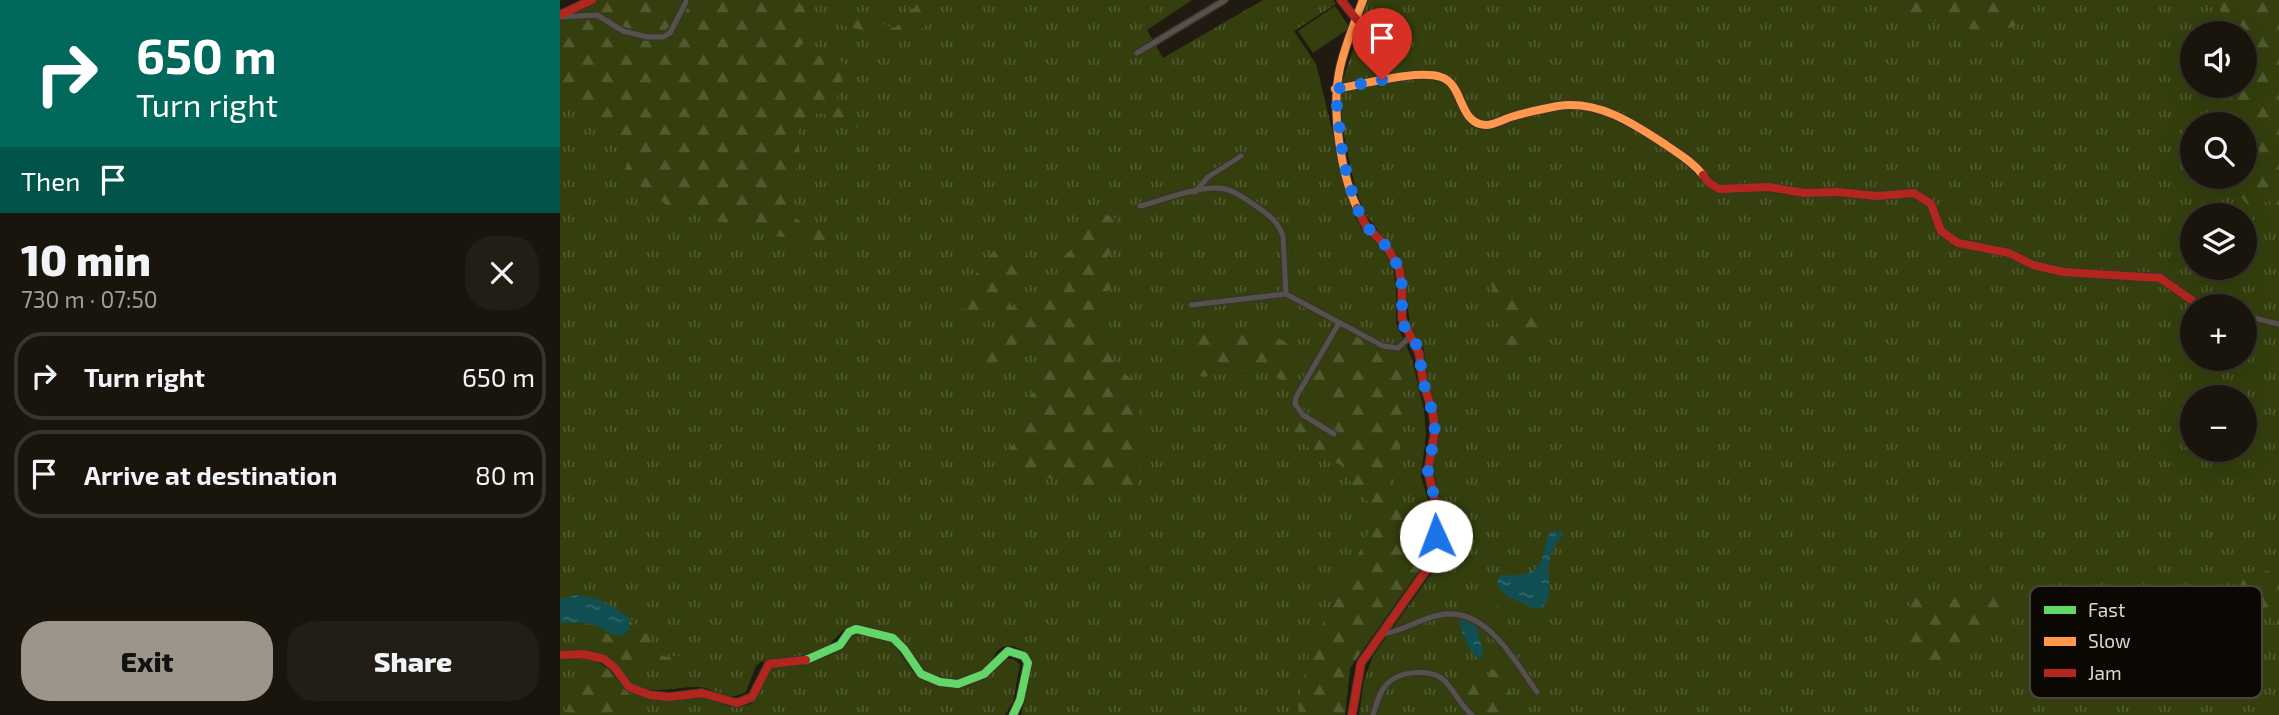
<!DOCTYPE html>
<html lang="en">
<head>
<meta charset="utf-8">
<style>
	:root { --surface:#19140c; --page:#221d15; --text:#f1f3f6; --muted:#9f9e9d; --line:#37332d; --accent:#9c958a }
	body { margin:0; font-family:"Exo 2",sans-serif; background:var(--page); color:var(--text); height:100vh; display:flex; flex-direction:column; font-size:26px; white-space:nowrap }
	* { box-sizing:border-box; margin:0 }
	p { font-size:23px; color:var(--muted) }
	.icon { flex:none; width:38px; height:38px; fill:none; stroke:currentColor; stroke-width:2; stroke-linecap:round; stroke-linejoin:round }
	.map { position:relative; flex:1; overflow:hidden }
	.sheet { display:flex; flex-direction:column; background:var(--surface); width:560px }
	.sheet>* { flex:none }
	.hud { background:#00695c; color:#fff; overflow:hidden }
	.buttons { position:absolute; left:1620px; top:21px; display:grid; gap:14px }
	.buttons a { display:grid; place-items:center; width:77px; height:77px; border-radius:50%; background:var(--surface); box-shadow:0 7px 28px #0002,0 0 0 2px var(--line); font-size:35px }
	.pin { position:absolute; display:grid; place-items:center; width:60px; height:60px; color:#fff; margin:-72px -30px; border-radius:50% 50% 50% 0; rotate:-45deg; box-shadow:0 0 7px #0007 }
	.pin .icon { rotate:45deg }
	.me { position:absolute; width:77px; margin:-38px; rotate:358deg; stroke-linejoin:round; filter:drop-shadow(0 0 5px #0008) }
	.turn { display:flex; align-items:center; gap:24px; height:147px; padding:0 21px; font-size:32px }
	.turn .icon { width:91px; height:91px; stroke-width:2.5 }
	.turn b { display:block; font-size:49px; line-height:60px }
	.then { display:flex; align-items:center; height:66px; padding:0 21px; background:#0003; gap:14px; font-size:26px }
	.round { display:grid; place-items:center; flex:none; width:74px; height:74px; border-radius:28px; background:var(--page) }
	.overview { display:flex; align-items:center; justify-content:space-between; height:119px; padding:0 21px }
	h1 { font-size:42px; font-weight:800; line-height:52px }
	.primary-button { display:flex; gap:14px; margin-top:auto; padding:14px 21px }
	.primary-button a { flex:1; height:80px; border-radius:28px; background:var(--accent); color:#111; font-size:28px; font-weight:800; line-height:80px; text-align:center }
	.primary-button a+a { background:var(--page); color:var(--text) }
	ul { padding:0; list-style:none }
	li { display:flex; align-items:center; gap:21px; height:88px; margin:0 14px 10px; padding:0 7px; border:4px solid var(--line); border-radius:28px }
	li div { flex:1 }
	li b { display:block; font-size:26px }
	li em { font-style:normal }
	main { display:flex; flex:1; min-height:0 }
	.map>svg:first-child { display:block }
	.grass { fill:url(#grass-tufts); fill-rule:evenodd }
	.forest { fill:url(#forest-firs) }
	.garden { fill:#343f0d }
	.water { fill:url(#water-ripples) }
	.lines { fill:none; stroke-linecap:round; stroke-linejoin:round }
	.street-casing { stroke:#39342d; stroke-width:8 }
	.fast-casing { stroke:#39342d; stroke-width:10 }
	.slow-casing { stroke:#39342d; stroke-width:10 }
	.jam-casing { stroke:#39342d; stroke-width:10 }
	.street { stroke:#56514a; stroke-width:5 }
	.fast { stroke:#63d668; stroke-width:8 }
	.slow { stroke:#ff974d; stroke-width:8 }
	.jam { stroke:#b3261e; stroke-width:8 }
	.route { stroke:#1a73e8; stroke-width:12; stroke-dasharray:0 21.6 }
	.key { fill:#0b0702; stroke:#4b453f; stroke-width:2 }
	.key-label { font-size:19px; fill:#dfd7cc }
</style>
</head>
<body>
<main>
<section class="sheet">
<div class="hud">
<div class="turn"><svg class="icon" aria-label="right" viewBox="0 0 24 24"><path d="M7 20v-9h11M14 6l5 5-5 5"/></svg><div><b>650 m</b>Turn right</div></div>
<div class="then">Then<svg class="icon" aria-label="arrive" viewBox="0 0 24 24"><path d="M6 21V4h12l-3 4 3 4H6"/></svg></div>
</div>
<div class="overview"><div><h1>10 min</h1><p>730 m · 07:50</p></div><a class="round"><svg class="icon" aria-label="close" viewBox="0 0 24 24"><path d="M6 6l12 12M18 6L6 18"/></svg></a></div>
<ul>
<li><svg class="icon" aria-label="right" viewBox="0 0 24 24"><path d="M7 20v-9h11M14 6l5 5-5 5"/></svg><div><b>Turn right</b></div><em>650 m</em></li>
<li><svg class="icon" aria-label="arrive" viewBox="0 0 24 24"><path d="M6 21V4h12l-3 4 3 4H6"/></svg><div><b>Arrive at destination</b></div><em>80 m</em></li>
</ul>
<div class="primary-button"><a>Exit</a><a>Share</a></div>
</section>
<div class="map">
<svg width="1719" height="715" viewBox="0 0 1719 715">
	<defs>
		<pattern id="grass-tufts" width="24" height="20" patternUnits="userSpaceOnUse" patternTransform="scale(1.75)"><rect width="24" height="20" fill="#343f0d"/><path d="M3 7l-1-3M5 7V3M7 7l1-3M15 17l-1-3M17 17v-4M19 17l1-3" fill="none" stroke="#515a2f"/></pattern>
		<pattern id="forest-firs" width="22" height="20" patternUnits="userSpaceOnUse" patternTransform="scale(1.75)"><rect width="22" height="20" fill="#343f0d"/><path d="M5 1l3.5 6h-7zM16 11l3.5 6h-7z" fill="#515a2f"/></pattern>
		<pattern id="water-ripples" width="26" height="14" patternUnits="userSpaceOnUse" patternTransform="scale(1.75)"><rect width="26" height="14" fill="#114e52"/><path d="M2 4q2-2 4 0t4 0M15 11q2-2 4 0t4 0" fill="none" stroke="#33676a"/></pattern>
	</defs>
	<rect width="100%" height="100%" fill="#211a10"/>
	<path class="grass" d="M38 0H632L587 30 603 58 703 0H773L776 4 734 31 756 64 792 211 801 228 823 250 832 265 836 285V323L852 359 864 410 866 434 861 477 873 515 865 559 790 668 785 715H461L472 663C470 651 452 642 441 648 434 652 435 657 431 662 425 670 411 676 403 681H398L362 672 344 644 292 626 282 631 269 645 248 655 201 662 196 666 186 692C163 703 159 689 139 687 118 686 100 694 79 687 71 685 68 679 63 672 47 649 26 649 0 652V16Z
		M806 0H1719V715H799L804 680 813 656 871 574 879 556 884 522 873 467 878 430 877 417 868 385 864 349 850 327 844 268 837 254 806 215 796 191 783 132 780 98 782 82 802 23ZM1633 33H1685V86H1633ZM1633 124H1685V177H1633ZM1633 215H1685V268H1633ZM1633 306H1685V359H1633ZM1633 397H1685V450H1633Z
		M296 634 327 640 334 644 353 672 359 677 398 687 410 685 435 669 446 659H453L460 664 453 702 445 715H0V659C25 656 42 659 58 680 63 686 67 692 74 694 96 703 117 696 139 697 161 698 166 715 192 703L206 673 210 668 246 664 270 655 282 648 290 637Z"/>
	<path class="forest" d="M38 0H115C115 40 90 42 58 27 51 23 43 15 34 13 25 10 11 14 1 16Z
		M132 0H237C246 8 255 25 248 37 244 44 237 48 233 55L276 57 284 65 282 82 275 91 282 109 294 114 298 127 292 129C276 119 264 107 244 118 236 131 239 148 241 162 236 169 231 175 229 182 225 197 232 223 248 225L254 222 267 232 268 244 266 247H246L231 238 207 235 191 229H182L105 204 87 189 68 181 64 172 69 159 66 151 37 132 0 95V19L36 16 57 30 102 39 111 36Z
		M358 0H373L369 20 366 25 350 39 344 41 282 25 274 15 276 13 287 18H304L334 28 342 22 347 10 355 8Z
		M1318 0H1466L1452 16 1465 22 1446 29H1412L1378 21 1352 19Z
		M1653 0H1719V219L1709 200 1695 207 1686 203 1666 177H1685V124L1677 104 1674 86H1685V33H1673L1670 25Z
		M541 213 555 218 559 235 545 262 557 269V280L548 291 537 292 536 296 540 300C542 345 543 354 577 385L583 454 579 481 575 487 549 489 531 496 514 498 522 485C517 474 504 470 495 478 483 479 449 478 444 465 439 453 458 443 462 433 466 424 462 415 465 406 468 400 473 394 476 387 479 377 477 366 480 355L476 349 458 344 446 350 442 359 418 373C409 329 446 350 450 316 431 310 421 320 401 307L402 292 438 245 443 240C464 240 476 262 464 280 458 288 451 293 446 302L451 306 462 309 471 305 477 295 496 277 501 260 514 247 524 221Z
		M922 256 944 278 946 286 960 296 968 308 977 309 973 318 981 321C980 337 962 341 952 350L945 348V337L935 318 934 291 922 261Z
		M780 326C799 337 827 361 846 344L856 378 845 381 842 385 845 412 841 432 840 458 828 478 835 502 859 510 871 532 868 552 861 568 790 668 785 715H739L738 703 749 654 781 583 798 555 813 522 809 503 793 486 781 465 754 452 738 439 734 432 728 402 729 392 725 383 715 376 689 370 643 377 635 372 624 334 626 328H634L651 338C656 337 661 334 667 333 692 330 718 333 737 350L727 379 739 387C737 392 733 399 733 404 734 420 762 430 774 437L777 432 770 429 779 414 743 393Z
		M1719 568V632C1714 627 1715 621 1711 616 1704 608 1699 608 1697 597L1672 583 1673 579H1692L1706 571Z
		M1435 582 1445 584C1452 610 1435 615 1418 626 1413 629 1410 634 1406 637 1393 647 1383 655 1374 668 1342 668 1338 615 1355 595L1418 591 1429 583Z
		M70 617 78 629 88 635 92 644 101 651V655L110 658 118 655 124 660 123 664 105 666 79 660 75 669 83 680 79 685 71 683 55 662 41 653 43 633 59 636 67 634Z
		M13 658C51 658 54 680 78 703L74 704 67 715H9L6 711C14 696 29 671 13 658Z
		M905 660 912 661 923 680 938 693 928 672 929 668 951 676 950 691 957 707 955 715H920L910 709 902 683 900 666Z"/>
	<path class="garden" d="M775 6 790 28 753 53 738 31Z
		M925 583 944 597 924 623 905 609Z"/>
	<path class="water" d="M992 531H1001L1003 535C996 543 990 554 989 565 987 579 994 598 982 608L976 609C963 604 926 591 941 575 962 576 979 576 984 552 986 543 986 537 992 531Z
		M16 595C37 596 53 606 69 618L70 629C59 644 47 630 34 625 25 622 9 622 0 624V599Z
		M905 618 915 622 923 652 921 658H917C907 648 901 633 899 619Z"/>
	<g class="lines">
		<g class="street-casing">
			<path id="street" d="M0 17 37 15 63 31 87 37H103L110 33 126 2
				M577 53 665 0
				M635 192 648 177 681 156
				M580 206C603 200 643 184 665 189 678 192 688 201 699 208 710 216 718 222 723 236L726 294
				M631 305 726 294 823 346 838 348 850 337
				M1685 316 1719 324
				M774 434 743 415 735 404 736 397 779 323
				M823 634C842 631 856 621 875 616 924 602 953 659 977 692
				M813 715C816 705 819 692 827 684 839 671 870 668 884 680 895 691 900 705 912 715"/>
		</g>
		<g class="fast-casing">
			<path id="fast" d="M246 660 280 645 289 632 296 629 333 638 344 649 361 674 380 682 398 684 424 674 448 651 464 656 468 663 460 700 453 715"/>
		</g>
		<g class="slow-casing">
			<path id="slow" d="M775 89C801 85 857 69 881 77 904 84 898 124 926 125 934 125 944 119 951 117 966 112 983 109 998 106 1039 100 1074 124 1106 145 1119 154 1133 162 1143 175
				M797 208C780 171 771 107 780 68 785 45 795 22 803 0"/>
		</g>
		<g class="jam-casing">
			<path id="jam" d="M781 0 797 20
				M0 15 32 0
				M1143 175 1148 182 1159 189 1209 187 1244 193 1277 192 1317 196 1354 193 1371 204 1381 231 1398 243 1449 253 1473 265 1503 272 1600 278 1640 306
				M0 655 23 654 44 659 55 668 69 687 90 695 109 697 142 693 177 703 192 697 209 664 246 660
				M792 715 801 663 865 572 873 555 878 525 877 509 868 471 875 431 873 414 863 381 859 353 842 319V286L839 268 827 247 806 226 797 208"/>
		</g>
		<use href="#street" class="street"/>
		<use href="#fast" class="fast"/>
		<use href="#slow" class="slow"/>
		<use href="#jam" class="jam"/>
	</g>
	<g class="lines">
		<path class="route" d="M822 80 775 89 783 159 795 204 806 226 827 247 839 268 842 286V319L846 331 856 344 859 353 863 381 873 414 875 431 868 471 877 509 876 536"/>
	</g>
	<rect x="1470" y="586" width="232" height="112" rx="10" class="key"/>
	<rect x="1484" y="606" width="32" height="8" fill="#63d668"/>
	<rect x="1484" y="637" width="32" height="9" fill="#ff974d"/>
	<rect x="1484" y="669" width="32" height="8" fill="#b3261e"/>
	<g class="key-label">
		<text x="1528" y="617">Fast</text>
		<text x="1528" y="648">Slow</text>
		<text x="1528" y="680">Jam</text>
	</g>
</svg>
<div class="buttons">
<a><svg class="icon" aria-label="sound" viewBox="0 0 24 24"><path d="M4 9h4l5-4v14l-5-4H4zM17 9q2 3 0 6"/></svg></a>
<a><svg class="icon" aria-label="search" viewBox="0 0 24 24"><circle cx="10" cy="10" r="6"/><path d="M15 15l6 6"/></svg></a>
<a><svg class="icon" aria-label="layers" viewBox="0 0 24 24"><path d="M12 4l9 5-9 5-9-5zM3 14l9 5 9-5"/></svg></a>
<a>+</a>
<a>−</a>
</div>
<div class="pin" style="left:822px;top:80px;background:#d93025"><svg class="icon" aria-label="arrive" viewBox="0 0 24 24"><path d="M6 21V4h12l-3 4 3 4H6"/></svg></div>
<svg class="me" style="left:876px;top:536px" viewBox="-20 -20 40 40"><circle r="19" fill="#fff"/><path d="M0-13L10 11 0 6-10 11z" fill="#1a73e8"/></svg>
</div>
</main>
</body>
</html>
